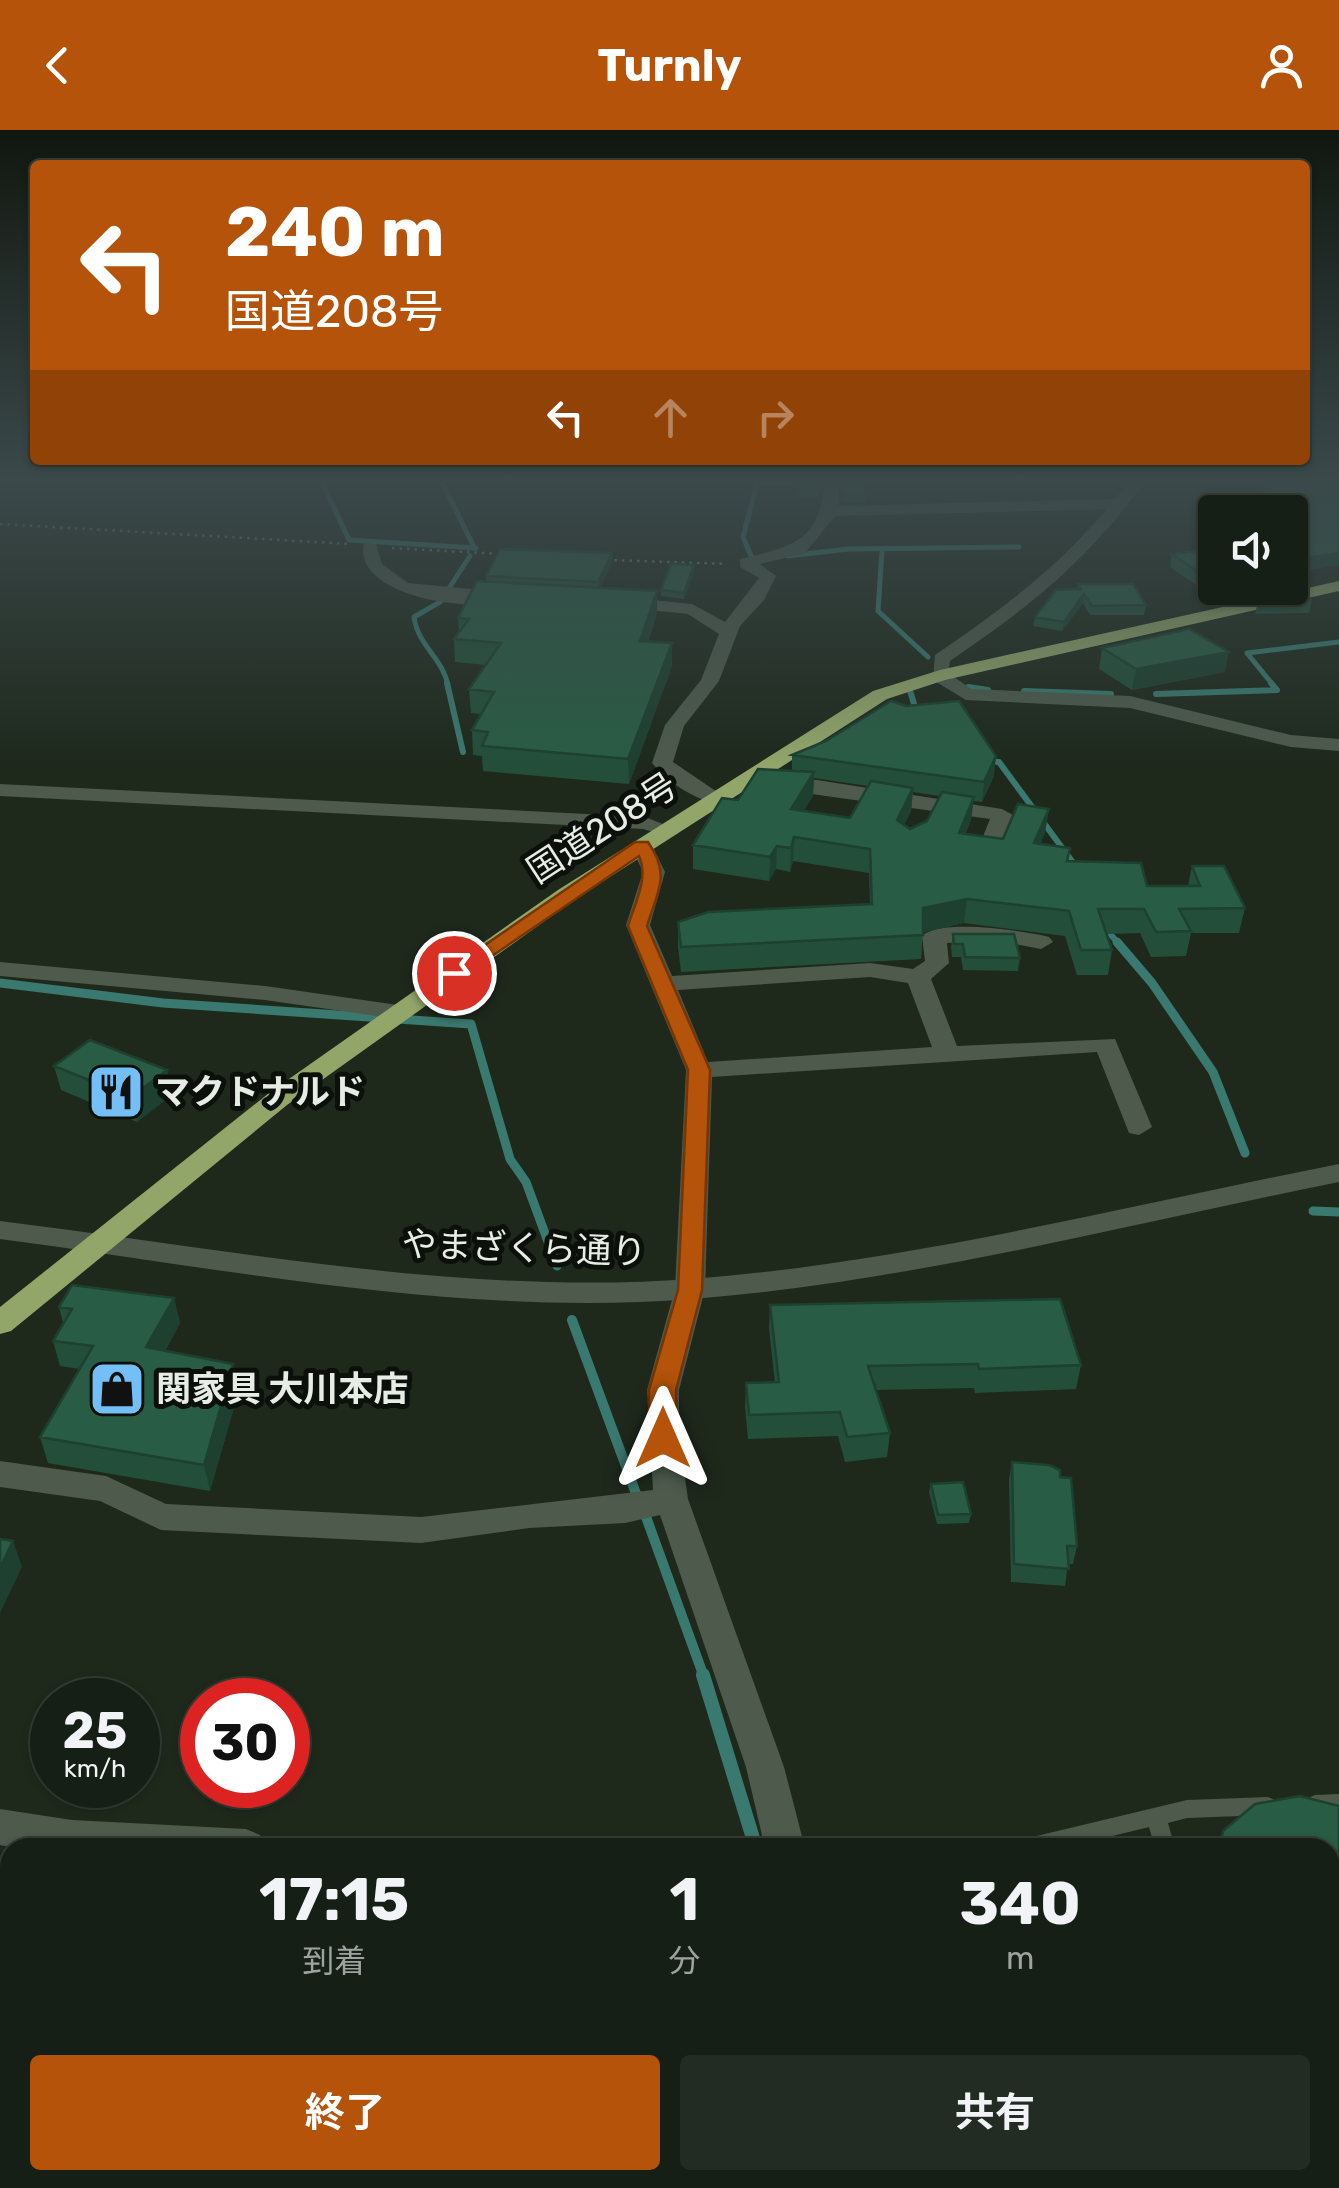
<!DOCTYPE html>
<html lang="ja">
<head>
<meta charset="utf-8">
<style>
	:root { --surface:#161f15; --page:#232c22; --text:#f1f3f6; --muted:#9ea2a0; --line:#353d34; --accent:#b45309 }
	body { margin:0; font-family:Rubik,"Noto Sans JP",sans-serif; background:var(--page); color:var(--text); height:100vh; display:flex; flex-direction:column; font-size:38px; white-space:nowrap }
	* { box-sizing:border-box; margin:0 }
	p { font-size:32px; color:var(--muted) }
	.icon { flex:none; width:55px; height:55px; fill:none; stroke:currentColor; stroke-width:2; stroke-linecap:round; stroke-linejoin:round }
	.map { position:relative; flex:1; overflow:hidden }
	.drawer { position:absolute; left:0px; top:1708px; width:1340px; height:352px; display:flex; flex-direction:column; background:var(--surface); border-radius:30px 30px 0 0; box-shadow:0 2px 8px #0004,0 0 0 2px var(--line) }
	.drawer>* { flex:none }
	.banner { position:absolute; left:30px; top:30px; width:1280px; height:305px; border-radius:10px; box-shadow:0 2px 8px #0004,0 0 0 2px var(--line); background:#b45309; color:#fff; overflow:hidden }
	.controls { position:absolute; left:1198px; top:365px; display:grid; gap:20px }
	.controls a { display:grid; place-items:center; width:110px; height:110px; border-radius:10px; background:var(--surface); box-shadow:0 2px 8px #0004,0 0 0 2px var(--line); font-size:50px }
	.speed { position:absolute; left:30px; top:1548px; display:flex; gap:20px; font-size:50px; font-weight:700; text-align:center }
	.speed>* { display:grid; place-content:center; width:130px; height:130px; border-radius:50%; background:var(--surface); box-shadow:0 2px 8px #0004,0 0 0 2px var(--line); line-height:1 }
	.speed small { font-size:25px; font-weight:400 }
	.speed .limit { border:15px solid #d22; background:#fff; color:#111 }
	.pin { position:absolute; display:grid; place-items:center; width:85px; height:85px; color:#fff; margin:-42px; border:5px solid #fff; border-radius:50%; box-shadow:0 2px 10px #0007 }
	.me { position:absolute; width:110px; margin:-55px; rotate:0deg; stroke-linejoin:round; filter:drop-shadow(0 0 8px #0008) }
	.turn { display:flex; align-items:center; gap:35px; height:210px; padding:0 30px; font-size:45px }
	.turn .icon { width:130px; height:130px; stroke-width:2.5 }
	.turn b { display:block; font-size:70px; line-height:85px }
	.lanes { display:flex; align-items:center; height:95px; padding:0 30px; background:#0003; justify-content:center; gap:50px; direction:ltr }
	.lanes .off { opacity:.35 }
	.eta { display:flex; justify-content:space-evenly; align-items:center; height:170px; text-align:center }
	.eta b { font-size:60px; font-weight:700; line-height:70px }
	.button { display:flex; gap:20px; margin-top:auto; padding:20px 30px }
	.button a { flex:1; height:115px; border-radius:10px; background:var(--accent); color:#fff; font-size:40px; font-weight:700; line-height:115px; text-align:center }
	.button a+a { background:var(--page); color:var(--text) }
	header { display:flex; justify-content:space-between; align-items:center; height:130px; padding:0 30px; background:var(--accent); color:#fff; font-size:45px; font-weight:700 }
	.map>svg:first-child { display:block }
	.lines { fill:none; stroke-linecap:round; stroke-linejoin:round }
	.stream-far4 { stroke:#3a796f; stroke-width:5 }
	.stream-far3 { stroke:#3a796f; stroke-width:6 }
	.stream-far2 { stroke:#3a796f; stroke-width:9 }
	.stream-far1 { stroke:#3a796f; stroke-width:10 }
	.stream { stroke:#3a796f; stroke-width:14 }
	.path { stroke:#798277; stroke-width:2.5; stroke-dasharray:2.5 5; stroke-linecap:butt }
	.service { fill:#4d5a4c; fill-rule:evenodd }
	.minor { fill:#4d5a4c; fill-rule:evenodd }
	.tertiary { fill:#4d5a4c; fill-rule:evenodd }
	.secondary { fill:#4d5a4c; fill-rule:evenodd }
	.trunk { fill:#92a66a; fill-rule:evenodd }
	.wall { fill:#234f3a; fill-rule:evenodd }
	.shaded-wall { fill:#1d4030 }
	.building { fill:#295c44; stroke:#1d4030; stroke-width:2.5 }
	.route { fill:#b45309; stroke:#753606; stroke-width:2.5 }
	.labels { text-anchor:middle; stroke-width:10; stroke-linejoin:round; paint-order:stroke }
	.street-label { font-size:35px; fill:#e6ede5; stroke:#0b100a }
	.poi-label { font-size:35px; font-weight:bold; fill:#e6ede5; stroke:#0b100a; text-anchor:start }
</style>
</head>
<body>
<header><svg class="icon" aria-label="back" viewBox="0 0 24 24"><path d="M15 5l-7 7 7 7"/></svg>Turnly<svg class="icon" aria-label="person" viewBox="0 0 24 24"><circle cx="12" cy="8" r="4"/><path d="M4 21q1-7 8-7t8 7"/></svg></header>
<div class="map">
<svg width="1339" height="2058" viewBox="0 0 1339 2058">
	<rect width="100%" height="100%" fill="#1e291c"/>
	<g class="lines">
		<path class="stream-far4" d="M320 348 349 410 476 418
			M440 348 475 419
			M749 348 757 353 1016 348
			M882 421 878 481 928 527
			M788 426 848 419 1019 417
			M752 428 743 407 757 353
			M1247 523 1339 512
			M1247 523 1273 555
			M448 555C442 527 418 516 414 487L440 472 470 426"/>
		<path class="stream-far3" d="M447 553 463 622
			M968 557 988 560
			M910 561 917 583
			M1024 561 1111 564
			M1156 564 1277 560 1271 553
			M986 631 999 632 1077 738
			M1103 796 1119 814"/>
		<path class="stream-far2" d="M1117 812 1152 853 1213 942 1245 1023
			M0 853 163 873 471 894 510 1029 526 1052 557 1136
			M1313 1081 1339 1082"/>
		<path class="stream-far1" d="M572 1190 638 1369
			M645 1384 704 1547"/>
		<path class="stream" d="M703 1545 756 1718
			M831 2050 834 2058"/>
		<path class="path" d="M0 394 351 414
			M392 418 501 424
			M607 430 726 434"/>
		<path class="service" d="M1339 1664V1682L1315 1683 1308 1680 1305 1674 1308 1668 1315 1665Z
			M1268 1667 1275 1670 1278 1676 1275 1682 1268 1685 1187 1688 1168 1693 1175 1718H1155L1149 1697 1064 1718H1014L1017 1711 1024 1709 1187 1670Z
			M1339 1920V1942L1330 1943V1921Z
			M942 2050H966L967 2058H943Z
			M1065 2050H1089L1090 2058H1066Z
			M1243 2050H1267L1269 2058H1245Z"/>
		<path class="minor" d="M825 348H839V376L1118 369 1126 374 1118 379 835 386 805 423 760 434 776 446 764 470 740 496 719 551 684 596 673 632 726 668 716 674C691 667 669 653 652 633L665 595 701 550 719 504 688 484 621 477 612 472 621 467 692 474 725 492 759 448 740 437V429C795 416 821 411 825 348Z
			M364 414H376L382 434 408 453 503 462 512 467C486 486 352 469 364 414Z
			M933 542H947L971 559 1130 566 1291 605 1339 609V621L1291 617 1130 578 966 570 933 550Z
			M776 648 817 650 1002 679 1013 685 1000 719 989 726 978 719 990 689 769 658V650Z
			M0 654 645 687 678 700 667 706 643 699 0 666Z
			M642 709 650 711 665 742 650 795 672 846 870 833 913 839 925 831 922 806C941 788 1024 801 1049 807L1053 812 1041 819 1004 812 947 813 949 833 931 849 957 916 1115 909 1152 997 1139 1005 1129 1003 1097 922 712 947 705 1159 679 1260V1307L688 1369 784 1637 805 1718H765L746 1637 660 1385 625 1393 529 1398 421 1413 161 1400 100 1371 0 1357V1331L106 1346 166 1374 421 1387 653 1360 647 1260 675 1159 686 940 626 795 643 742 631 716ZM870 847 908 853 932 917 708 932 678 860Z
			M0 832 265 856 398 875 410 882 398 889 265 870 0 846Z
			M0 1679 72 1690 246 1699 260 1705 266 1718H15L0 1715Z
			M10 1822V1864L0 1866V1824Z
			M842 2050H888L890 2058H844Z"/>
		<path class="tertiary" d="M1339 1034V1052C1125 1095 910 1152 692 1169 461 1187 228 1139 0 1109V1091C228 1119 461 1166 692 1149 910 1132 1125 1076 1339 1034Z"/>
		<path class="secondary" d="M1132 348H1147C1087 432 1034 473 950 531L947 550H933L935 525C1018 468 1069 429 1132 348Z"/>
		<path class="trunk" d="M1339 451V461L945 550 887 569 574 770 287 975 11 1201 0 1204V1177L269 963 558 760 873 561 940 540Z"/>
	</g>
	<path class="wall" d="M764 348H821L819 368 796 367 797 352 764 351Z
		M1339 348 1298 442 1290 431V382H1257L1258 374Z
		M843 350 865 366V372H843Z
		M1215 421V458H1270L1269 463 1222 473 1170 437 1172 424Z
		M612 432 600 458 657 483 648 512 672 513V536L629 654 483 641 482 626 473 625 472 600 481 584 471 583 469 559 486 535 455 532 454 509 459 502 458 488 487 451 486 446Z
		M694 435V442L684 469 661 466V460Z
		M1078 454 1146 475 1144 485H1090L1083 473 1062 501 1033 496 1035 487 1077 459Z
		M1312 470 1309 483 1255 484 1258 471Z
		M1102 518 1225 542 1132 560 1099 539Z
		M792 625 994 646 982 672 973 671 971 690 965 704 1003 709 1049 679 1045 702 1040 714 1068 731 1147 756H1188L1192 736 1245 778 1239 803H1191L1186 826 1151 827 1140 803 1106 804 1112 820 1108 845H1077L1065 806 964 793 923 802 921 829 681 842 678 817V792L870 775 869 743 793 731 790 742 776 739 769 751 693 739V715L738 670 792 641ZM814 648 868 656 850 688 803 681 813 666ZM913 662 939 666 927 691 910 699 904 695 911 681Z
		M953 804 1020 828 1018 841 963 840 961 827H952L951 817Z
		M54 936 167 940 172 965 137 992 61 960Z
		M174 1168 180 1193 165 1221 239 1260 210 1361 48 1333 40 1307 80 1239 60 1236 53 1211 63 1193 59 1177Z
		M770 1175 1081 1235 1076 1259 975 1263 974 1258 876 1260 890 1303 887 1327 845 1332 838 1306 748 1309 745 1277 746 1253H775L769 1199Z
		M1012 1332 1060 1347 1077 1416 1073 1434H1068L1065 1456 1011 1452 1009 1349Z
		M931 1354 971 1384 969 1393 937 1394 929 1362Z
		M1339 1676V1896H1330V1718H1218L1223 1701Z
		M1107 2050H1241L1238 2058H1109Z
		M1284 2050H1330L1339 2058H1285Z"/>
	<path class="shaded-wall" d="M612 423V432L598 462V452Z
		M1339 423V435L1298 442 1301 429Z
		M694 435V442L684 469V463Z
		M1237 458H1270L1269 463 1222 473 1225 460Z
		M657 461V483L640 534V511Z
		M1084 464 1083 473 1062 501 1064 492Z
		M672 513V536L629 654 628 629Z
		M1229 522 1225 542 1132 560 1136 539Z
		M996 626 994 646 982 672 984 652Z
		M814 642 813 666 790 702 791 679Z
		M913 658 911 681 895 714 897 690Z
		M974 667 971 690 956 727 959 703Z
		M1049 679 1045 702 1031 737 1034 713Z
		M794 707 793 731 790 742 791 718Z
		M777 716 776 739 769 751 770 727Z
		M967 769 964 793 920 803 923 778Z
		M167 940 172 965 137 992 131 967Z
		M174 1168 180 1193 153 1243 146 1217Z
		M233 1234 239 1260 210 1361 204 1335Z
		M13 1411 22 1437 0 1483V1438Z"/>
	<path class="building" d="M798 348H821L819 358 796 357Z
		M1269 348H1339V423L1301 429 1290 415V382H1265L1258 374Z
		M843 350H862L865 366H843Z
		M500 419 612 423 598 452 486 446Z
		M1212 419 1215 421V454L1172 424Z
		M671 434 694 435 684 463 661 460Z
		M477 451 657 461 640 511 672 513 628 629 482 616 488 602 472 600 494 562 469 559 501 513 454 509 469 489 458 488Z
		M1078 454H1133L1146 475 1092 476 1084 464 1064 492 1035 487 1056 460 1081 459Z
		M1296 462 1312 470 1258 471Z
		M1189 499 1229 522 1136 539 1102 518Z
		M891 571 906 576 959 571 996 626 984 652 792 625 826 611Z
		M758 639 814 642 791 679 850 688 871 651 913 658 897 690 910 699 927 691 942 662 974 667 959 703 1003 709 1018 674 1049 679 1034 713 1070 718 1067 731 1141 733 1147 756H1200L1192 736H1224L1245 778 1179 779 1191 801 1156 802 1144 779H1098L1112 820H1081L1069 781 967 769 923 778V805L681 817 678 792 708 782 872 774 870 719 794 707 791 718 777 716 770 727 693 715 722 668 738 670Z
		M953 804H1014L1020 828 965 827 963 814H954Z
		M90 910 167 940 131 967 54 936Z
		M72 1155 174 1168 146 1217 233 1234 204 1335 40 1307 93 1216 53 1211 72 1179 59 1177Z
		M1060 1169 1081 1235 979 1239 978 1234 868 1236 890 1303 847 1307 840 1282 749 1285 746 1253 779 1252 770 1175Z
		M1012 1332 1049 1335 1060 1340V1347L1071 1348 1077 1416H1067L1069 1439 1014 1434Z
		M963 1352 971 1384 938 1385 931 1354Z
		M0 1409 13 1411 0 1438Z
		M1300 1666 1339 1676V1862L1330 1860V1718H1220L1223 1701 1255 1674Z
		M1339 1946V2058H1307L1304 2050H1330V1951Z"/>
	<linearGradient id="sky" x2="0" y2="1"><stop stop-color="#10170f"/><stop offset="0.55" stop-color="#3b494b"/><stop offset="1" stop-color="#3b494b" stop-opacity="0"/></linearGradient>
	<rect width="1339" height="636" fill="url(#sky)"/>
	<path class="route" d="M635 712H648C671 745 658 760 647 796L710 940 702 1160 676 1260 677 1308 663 1318 649 1308V1260L678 1160 688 940 628 796C635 773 649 748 639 726L461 847 444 843Z"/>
	<defs>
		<g id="restaurant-square" transform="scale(2.875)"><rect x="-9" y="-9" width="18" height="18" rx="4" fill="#74c0f6" stroke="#0b100a"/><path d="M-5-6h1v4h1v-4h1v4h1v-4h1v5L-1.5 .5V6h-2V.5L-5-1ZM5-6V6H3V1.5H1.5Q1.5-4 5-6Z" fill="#111"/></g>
		<g id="shop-square" transform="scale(2.875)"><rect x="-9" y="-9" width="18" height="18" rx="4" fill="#74c0f6" stroke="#0b100a"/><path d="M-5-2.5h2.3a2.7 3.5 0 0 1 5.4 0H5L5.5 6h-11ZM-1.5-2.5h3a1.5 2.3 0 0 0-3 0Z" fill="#111"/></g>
	</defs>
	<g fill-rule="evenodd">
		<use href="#restaurant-square" x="116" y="962"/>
		<use href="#shop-square" x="117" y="1259"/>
	</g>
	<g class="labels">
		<g class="street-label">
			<text transform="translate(602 698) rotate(-33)" y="12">国道208号</text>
			<text transform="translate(524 1118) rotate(2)" y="12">やまざくら通り</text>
		</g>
		<g class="poi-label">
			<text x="155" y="974">マクドナルド</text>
			<text x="156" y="1271">関家具 大川本店</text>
		</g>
	</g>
</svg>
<div class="controls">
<a><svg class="icon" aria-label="sound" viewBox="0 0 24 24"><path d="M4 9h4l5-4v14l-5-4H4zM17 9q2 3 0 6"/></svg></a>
</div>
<div class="speed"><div>25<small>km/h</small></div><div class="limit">30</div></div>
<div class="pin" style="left:454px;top:843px;background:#d93025"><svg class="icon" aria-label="arrive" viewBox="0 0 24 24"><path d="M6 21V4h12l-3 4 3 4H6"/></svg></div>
<svg class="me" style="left:663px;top:1308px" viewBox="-20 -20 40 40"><path d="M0-17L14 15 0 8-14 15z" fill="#b45309" stroke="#fff" stroke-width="4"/></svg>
<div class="banner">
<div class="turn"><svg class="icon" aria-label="left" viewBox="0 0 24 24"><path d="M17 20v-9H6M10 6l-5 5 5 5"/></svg><div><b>240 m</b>国道208号</div></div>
<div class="lanes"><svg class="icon" aria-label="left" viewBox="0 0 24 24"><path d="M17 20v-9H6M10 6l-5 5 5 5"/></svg><svg class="icon off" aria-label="ahead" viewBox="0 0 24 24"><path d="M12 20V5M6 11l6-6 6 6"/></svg><svg class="icon off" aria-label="right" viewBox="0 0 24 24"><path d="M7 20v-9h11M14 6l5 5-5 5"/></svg></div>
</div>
<section class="drawer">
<div class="eta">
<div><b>17:15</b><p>到着</p></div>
<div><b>1</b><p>分</p></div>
<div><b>340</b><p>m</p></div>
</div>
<div class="button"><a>終了</a><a>共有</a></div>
</section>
</div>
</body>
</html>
